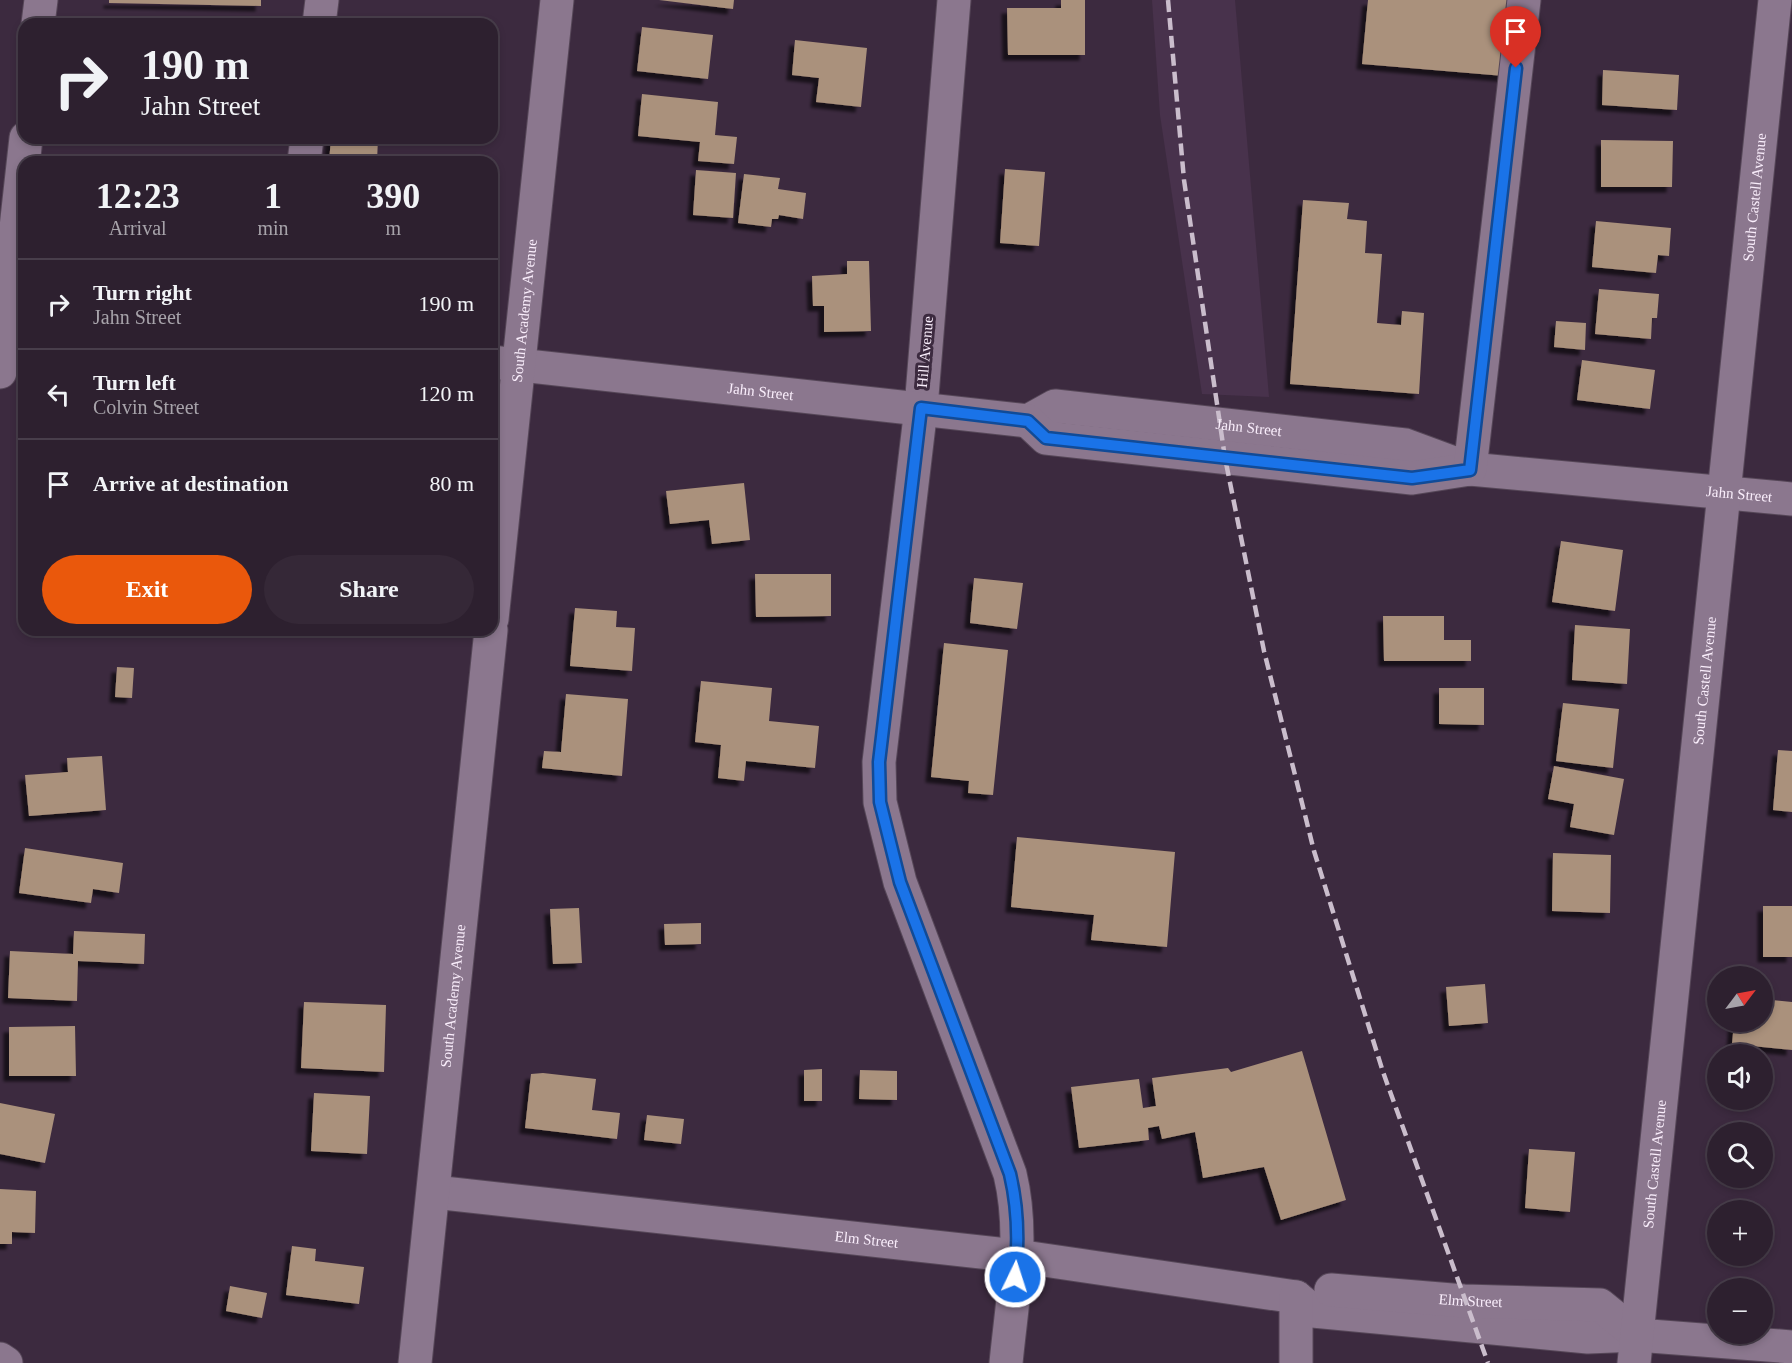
<!DOCTYPE html>
<html lang="en">
<head>
<meta charset="utf-8">
<style>
	:root { --surface:#2d202f; --page:#352837; --text:#f1f3f6; --muted:#a7a3aa; --line:#483e4b; --accent:#ea580c }
	body { margin:0; font-family:"Times New Roman",serif; background:var(--page); color:var(--text); height:100vh; display:flex; flex-direction:column; font-size:22px; white-space:nowrap }
	* { box-sizing:border-box; margin:0 }
	p { font-size:20px; color:var(--muted) }
	.icon { flex:none; width:33px; height:33px; fill:none; stroke:currentColor; stroke-width:2; stroke-linecap:round; stroke-linejoin:round }
	.map { position:relative; flex:1; overflow:hidden }
	.sheet { position:absolute; left:18px; top:156px; width:480px; height:480px; display:flex; flex-direction:column; background:var(--surface); border-radius:18px; box-shadow:0 3px 9px #0003,0 0 0 2px var(--line) }
	.sheet>* { flex:none }
	.guide { position:absolute; left:18px; top:18px; width:480px; height:126px; border-radius:18px; box-shadow:0 3px 9px #0003,0 0 0 2px var(--line); background:#2d202f; color:var(--text); overflow:hidden }
	.needle { width:39px; rotate:58deg }
	.controls { position:absolute; left:1707px; top:966px; display:grid; gap:12px }
	.controls a { display:grid; place-items:center; width:66px; height:66px; border-radius:50%; background:var(--surface); box-shadow:0 3px 9px #0003,0 0 0 2px var(--line); font-size:30px }
	.pin { position:absolute; display:grid; place-items:center; width:51px; height:51px; color:#fff; margin:-62px -26px; border-radius:50% 50% 50% 0; rotate:-45deg; box-shadow:0 0 6px #0007 }
	.pin .icon { rotate:45deg }
	.me { position:absolute; width:66px; margin:-33px; rotate:4deg; stroke-linejoin:round; filter:drop-shadow(0 0 4px #0008) }
	.turn { display:flex; align-items:center; gap:21px; height:126px; padding:0 24px; font-size:27px }
	.turn .icon { width:78px; height:78px; stroke-width:2.5 }
	.turn b { display:block; font-size:42px; line-height:51px }
	.eta { display:flex; justify-content:space-evenly; align-items:center; height:102px; text-align:center }
	.eta b { font-size:36px; font-weight:700; line-height:42px }
	.action { display:flex; gap:12px; margin-top:auto; padding:12px 24px }
	.action a { flex:1; height:69px; border-radius:36px; background:var(--accent); color:#fff; font-size:24px; font-weight:700; line-height:69px; text-align:center }
	.action a+a { background:var(--page); color:var(--text) }
	ul { padding:0; list-style:none }
	li { display:flex; align-items:center; gap:18px; height:90px; padding:0 24px; border-top:2px solid var(--line) }
	li div { flex:1 }
	li b { display:block; font-size:22px }
	li em { font-style:normal }
	.map>svg:first-child { display:block }
	.built { fill:#48324c }
	.building { fill:#aa917b; filter:url(#shadow) }
	.lines { fill:none; stroke-linecap:round; stroke-linejoin:round }
	.minor-casing { stroke:#564758; stroke-width:35 }
	.minor { stroke:#8b778e; stroke-width:33 }
	.rail { stroke:#cabdcc; stroke-width:4.5; stroke-dasharray:12 6; stroke-linecap:butt }
	.route-casing { stroke:#114b97; stroke-width:15 }
	.route { stroke:#1a73e8; stroke-width:10 }
	.labels { text-anchor:middle; stroke-width:6; stroke-linejoin:round; paint-order:stroke }
	.street-label { font-size:15px; fill:#f9edfb; stroke:#3c2a3f }
</style>
</head>
<body>
<div class="map">
<svg width="1792" height="1363" viewBox="0 0 1792 1363">
	<defs>
		<filter id="shadow"><feDropShadow dx="-5.5" dy="5.5" stdDeviation="1.5" flood-color="#0009"/></filter>
	</defs>
	<rect width="100%" height="100%" fill="#3c2a3f"/>
	<path class="built" d="M1152 0H1235L1269 397 1202 394 1160 115Z"/>
	<path class="building" d="M109 0H261V6L109 3Z
		M659 0H734L733 9Z
		M1061 0H1085V55H1008L1007 8H1061Z
		M1368 0H1512L1504 76 1362 64Z
		M642 27 713 35 708 79 637 71Z
		M795 40 867 48 861 107 816 102 819 78 792 75Z
		M1603 70 1679 75 1677 110 1602 105Z
		M642 94 718 102 715 135 737 137 734 164 698 161 700 142 638 136Z
		M331 138H378L377 162H329Z
		M1601 140 1673 141 1672 187H1601Z
		M1005 169 1045 172 1039 246 1000 243Z
		M696 170 736 173 733 218 693 215Z
		M744 174 780 178 778 189 806 193 803 219 779 215 778 219H772L771 227 738 223Z
		M1303 200 1349 203 1347 219 1367 221 1365 253 1382 254 1377 323 1401 325 1402 311 1424 313 1419 394 1290 384Z
		M1596 221 1671 228 1669 256 1658 255 1656 273 1592 267Z
		M847 261H869L871 331 824 332V306H813L812 276 847 274Z
		M1599 289 1659 294 1657 318H1652L1651 339 1595 334Z
		M1556 321 1586 323 1585 350 1554 347Z
		M1582 360 1655 370 1650 409 1577 400Z
		M744 483 750 540 712 544 709 520 670 524 666 491Z
		M1561 541 1623 550 1615 611 1552 602Z
		M755 574H831V616L756 617Z
		M974 578 1023 583 1017 629 970 623Z
		M575 608 617 611 616 627 635 628 632 671 570 666Z
		M1383 616H1444V640H1471V661H1384Z
		M1575 625 1630 629 1627 684 1572 680Z
		M944 643 1008 650 993 795 968 793 969 781 931 777Z
		M117 667 134 668 132 698 115 697Z
		M701 681 772 688 769 721 819 726 815 768 746 761 744 781 718 778 721 745 695 742Z
		M1439 688H1484V725L1439 724Z
		M566 694 628 699 622 776 542 768 544 751 561 752Z
		M1563 703 1619 709 1613 768 1556 761Z
		M1778 750 1792 751V812L1773 810Z
		M102 756 106 810 29 816 25 775 68 772 67 758Z
		M1554 766 1624 779 1614 835 1570 827 1574 804 1548 799Z
		M1017 837 1175 852 1167 947 1091 940 1094 915 1011 907Z
		M25 848 123 863 119 893 93 889 91 903 19 893Z
		M1553 853 1611 855 1610 913 1552 911Z
		M1763 906H1792V957H1763Z
		M579 908 582 963 553 964 550 909Z
		M701 923V944L665 945 664 924Z
		M74 931 145 934 144 964 78 961 77 1001 8 998 10 951 73 954Z
		M1485 984 1488 1023 1449 1026 1446 987Z
		M1762 999 1792 1002V1050L1732 1044 1734 1022H1762Z
		M304 1002 386 1005 384 1072 301 1068Z
		M75 1026 76 1076H9V1027Z
		M1302 1051 1346 1200 1281 1220 1264 1167 1203 1178 1195 1132 1162 1139 1159 1126 1148 1128 1149 1140 1079 1148 1071 1087 1139 1079 1143 1108 1156 1106 1152 1078 1228 1068 1231 1072Z
		M822 1069V1101H804V1070Z
		M860 1070 897 1071V1100L859 1099Z
		M543 1073 596 1079 592 1110 620 1113 617 1139 525 1128 531 1074Z
		M314 1093 370 1096 367 1154 311 1151Z
		M0 1103 55 1114 45 1163 0 1154Z
		M647 1115 684 1119 681 1144 644 1140Z
		M1529 1149 1575 1152 1570 1212 1525 1208Z
		M0 1189 36 1191 35 1233 12 1232V1244H0Z
		M292 1246 316 1249 315 1261 364 1267 359 1304 286 1295Z
		M230 1286 267 1293 262 1318 226 1311Z"/>
	<g class="lines">
		<g class="minor-casing">
			<g id="minor">
				<path d="M954 0 921 408 879 762 880 802 900 882 1010 1174C1025 1236 1012 1300 1006 1363"/>
				<path d="M38 24 41 0"/>
				<path d="M319 24 322 0"/>
				<path d="M304 162 307 138"/>
				<path id="s1" d="M492 362 1028 421 1055 406 1405 445 1470 469"/>
				<path d="M0 372 26 138"/>
				<path id="s2" d="M1028 421 1046 438 1412 478 1470 469 1792 499"/>
				<path d="M1470 469 1524 0"/>
				<path id="s3" d="M492 619 557 0"/>
				<path id="s4" d="M434 1192 1017 1256 1296 1297 1313 1311 1588 1337 1637 1335 1792 1347"/>
				<path id="s5" d="M1331 1290 1464 1301 1600 1305 1637 1335"/>
				<path d="M0 1359 6 1363"/>
				<path id="s6" d="M415 1363 491 630"/>
				<path d="M1296 1363V1297"/>
				<path id="s7" d="M1634 1363 1775 0"/>
			</g>
		</g>
		<use href="#minor" class="minor"/>
		<path class="rail" d="M1168 0 1184 180 1225 458 1264 651 1314 851 1383 1072 1488 1363"/>
	</g>
	<g class="lines">
		<g class="route-casing">
			<path id="route" d="M1015 1277C1019 1242 1018 1208 1010 1174L900 882 880 802 879 762 921 408 1028 421 1046 438 1412 478 1470 470 1516 68"/>
		</g>
		<use href="#route" class="route"/>
	</g>
	<g class="labels">
		<g class="street-label">
			<text dy="5" stroke="none"><textPath href="#s7" startOffset="1172">South Castell Avenue</textPath></text>
			<text dy="5" stroke="none"><textPath href="#s3" startOffset="310">South Academy Avenue</textPath></text>
			<text transform="translate(925 352) rotate(-85)" y="5">Hill Avenue</text>
			<text dy="5" stroke="none"><textPath href="#s1" startOffset="270">Jahn Street</textPath></text>
			<text dy="5" stroke="none"><textPath href="#s1" startOffset="765">Jahn Street</textPath></text>
			<text dy="5" stroke="none"><textPath href="#s2" startOffset="722">Jahn Street</textPath></text>
			<text dy="5" stroke="none"><textPath href="#s7" startOffset="686">South Castell Avenue</textPath></text>
			<text dy="5" stroke="none"><textPath href="#s6" startOffset="369">South Academy Avenue</textPath></text>
			<text dy="5" stroke="none"><textPath href="#s7" startOffset="200">South Castell Avenue</textPath></text>
			<text dy="5" stroke="none"><textPath href="#s4" startOffset="435">Elm Street</textPath></text>
			<text dy="5" stroke="none"><textPath href="#s5" startOffset="140">Elm Street</textPath></text>
		</g>
	</g>
</svg>
<div class="controls">
<a><svg class="needle" viewBox="-14 -14 28 28"><path d="M0-13l5 13h-10z" fill="#e53935"/><path d="M0 13l5-13h-10z" fill="#a7a3aa"/></svg></a>
<a><svg class="icon" aria-label="sound" viewBox="0 0 24 24"><path d="M4 9h4l5-4v14l-5-4H4zM17 9q2 3 0 6"/></svg></a>
<a><svg class="icon" aria-label="search" viewBox="0 0 24 24"><circle cx="10" cy="10" r="6"/><path d="M15 15l6 6"/></svg></a>
<a>+</a>
<a>−</a>
</div>
<div class="pin" style="left:1516px;top:68px;background:#d93025"><svg class="icon" aria-label="arrive" viewBox="0 0 24 24"><path d="M6 21V4h12l-3 4 3 4H6"/></svg></div>
<svg class="me" style="left:1015px;top:1277px" viewBox="-20 -20 40 40"><circle r="17" fill="#1a73e8" stroke="#fff" stroke-width="3"/><path d="M0-11L8 9 0 5-8 9z" fill="#fff"/></svg>
<div class="guide">
<div class="turn"><svg class="icon" aria-label="right" viewBox="0 0 24 24"><path d="M7 20v-9h11M14 6l5 5-5 5"/></svg><div><b>190 m</b>Jahn Street</div></div>
</div>
<section class="sheet">
<div class="eta">
<div><b>12:23</b><p>Arrival</p></div>
<div><b>1</b><p>min</p></div>
<div><b>390</b><p>m</p></div>
</div>
<ul>
<li><svg class="icon" aria-label="right" viewBox="0 0 24 24"><path d="M7 20v-9h11M14 6l5 5-5 5"/></svg><div><b>Turn right</b><p>Jahn Street</p></div><em>190 m</em></li>
<li><svg class="icon" aria-label="left" viewBox="0 0 24 24"><path d="M17 20v-9H6M10 6l-5 5 5 5"/></svg><div><b>Turn left</b><p>Colvin Street</p></div><em>120 m</em></li>
<li><svg class="icon" aria-label="arrive" viewBox="0 0 24 24"><path d="M6 21V4h12l-3 4 3 4H6"/></svg><div><b>Arrive at destination</b></div><em>80 m</em></li>
</ul>
<div class="action"><a>Exit</a><a>Share</a></div>
</section>
</div>
</body>
</html>
